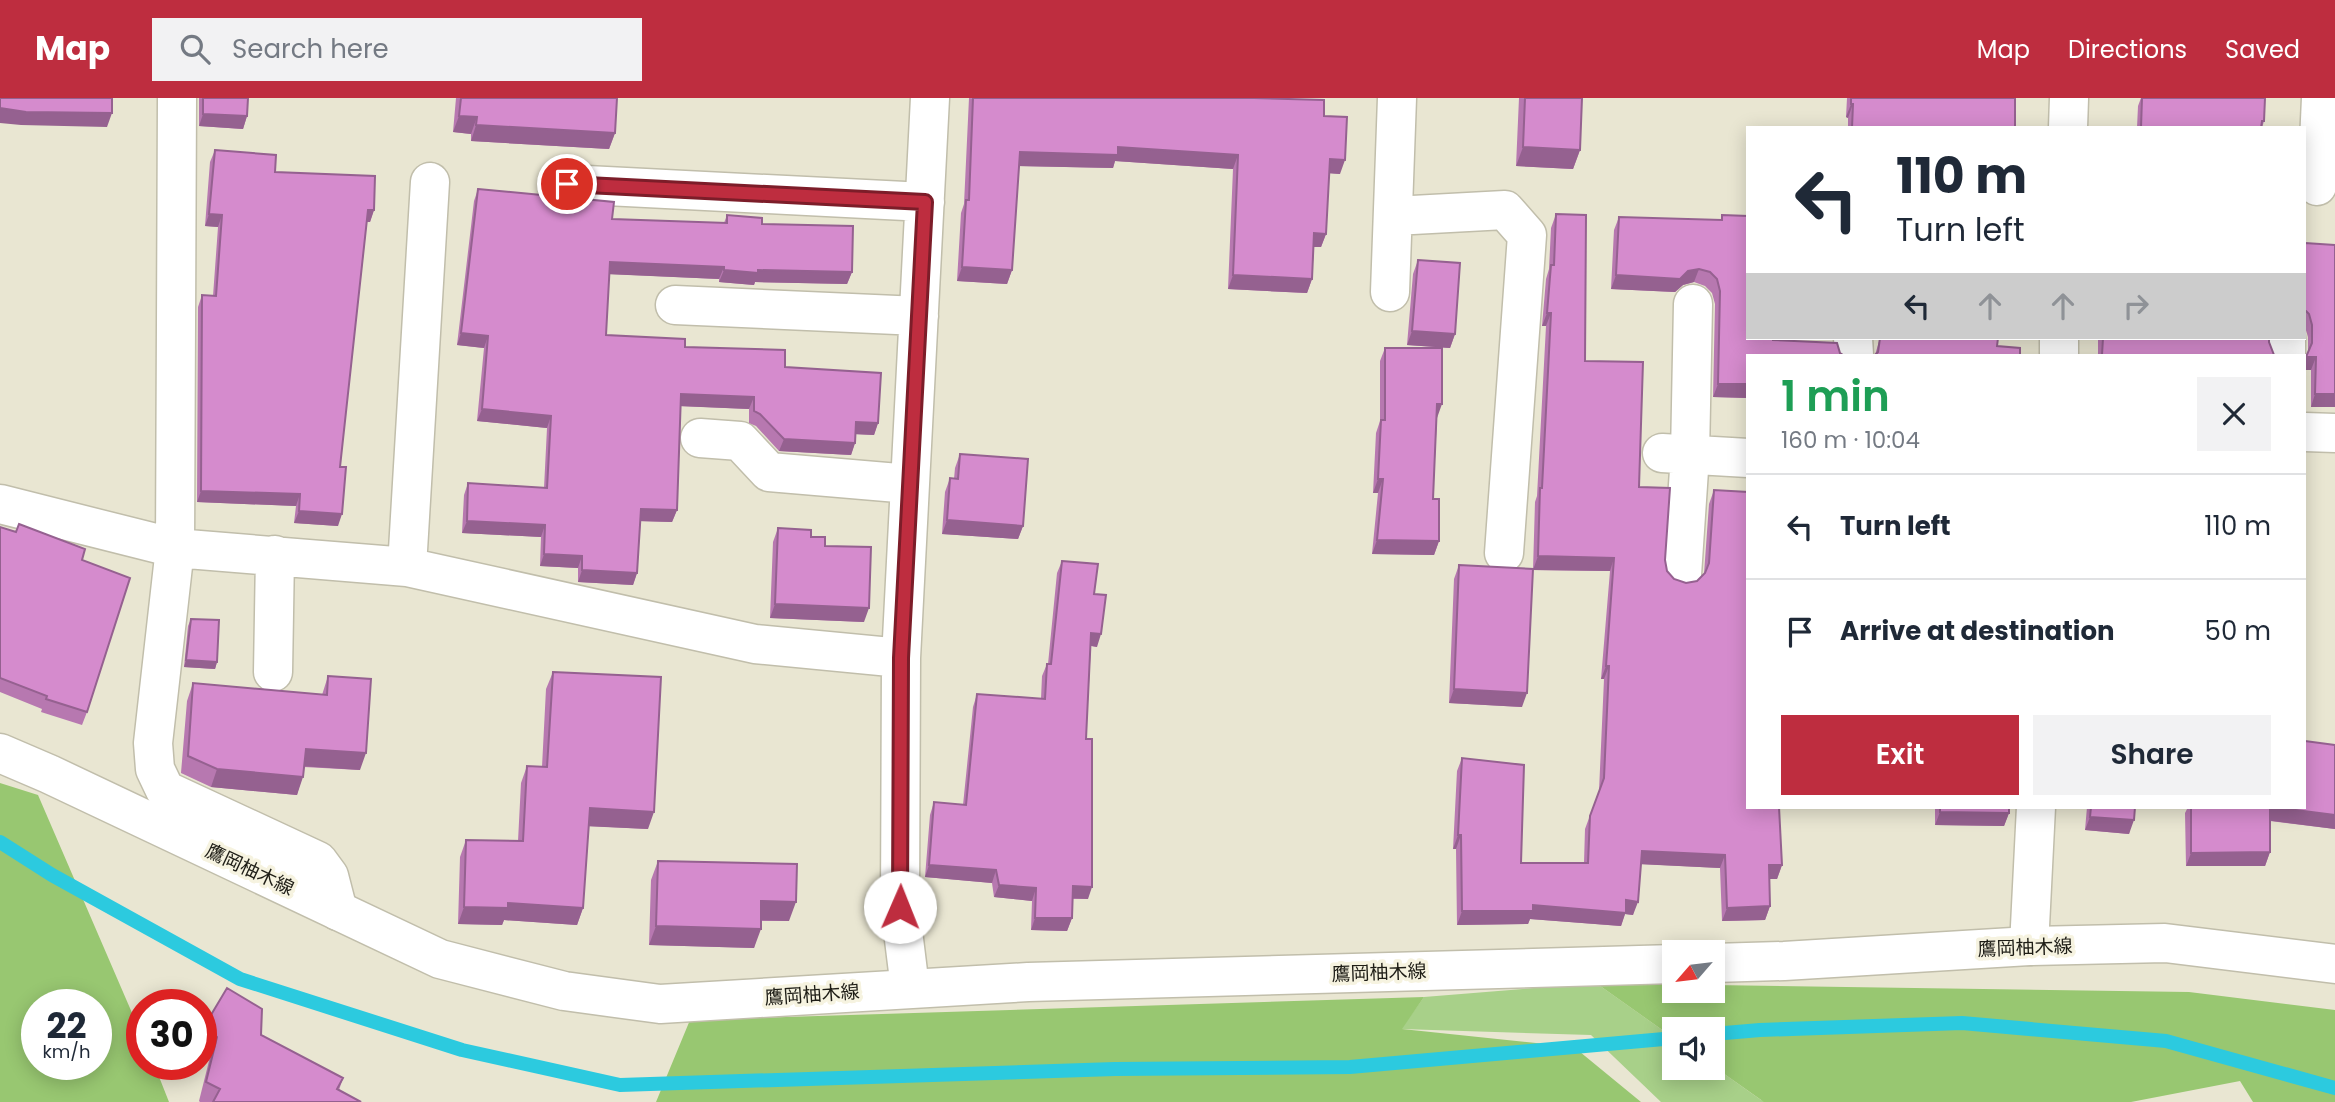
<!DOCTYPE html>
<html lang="en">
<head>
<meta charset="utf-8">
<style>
	:root { --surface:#fff; --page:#f2f2f3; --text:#1f2937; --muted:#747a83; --line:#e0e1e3; --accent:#be2d3f }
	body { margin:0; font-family:Poppins,"Noto Sans JP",sans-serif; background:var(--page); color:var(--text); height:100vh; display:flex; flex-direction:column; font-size:26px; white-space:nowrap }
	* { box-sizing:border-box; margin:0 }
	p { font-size:23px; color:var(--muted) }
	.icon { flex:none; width:38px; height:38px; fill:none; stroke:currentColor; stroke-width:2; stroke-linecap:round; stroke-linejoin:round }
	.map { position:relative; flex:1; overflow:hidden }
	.drawer { position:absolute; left:1746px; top:256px; width:560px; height:455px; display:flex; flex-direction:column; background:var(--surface); border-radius:0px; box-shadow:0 4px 18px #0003 }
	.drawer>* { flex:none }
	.guide { position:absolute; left:1746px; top:28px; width:560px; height:214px; border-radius:0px; box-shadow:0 4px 18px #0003; background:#fff; color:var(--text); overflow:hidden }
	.needle { width:46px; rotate:242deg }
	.fabs { position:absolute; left:1662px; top:842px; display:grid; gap:14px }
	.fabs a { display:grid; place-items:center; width:63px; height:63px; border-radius:0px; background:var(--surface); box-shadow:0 4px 18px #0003; font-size:35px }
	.speed { position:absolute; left:21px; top:891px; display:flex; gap:14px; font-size:35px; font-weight:700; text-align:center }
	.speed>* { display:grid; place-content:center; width:91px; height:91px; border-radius:50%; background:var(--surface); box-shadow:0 4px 18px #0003; line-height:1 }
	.speed small { font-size:18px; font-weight:400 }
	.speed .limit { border:10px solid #d22; background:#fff; color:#111 }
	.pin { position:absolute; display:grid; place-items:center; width:60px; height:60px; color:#fff; margin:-30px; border:4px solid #fff; border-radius:50%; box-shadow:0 2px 7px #0007 }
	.me { position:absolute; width:77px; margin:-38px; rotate:1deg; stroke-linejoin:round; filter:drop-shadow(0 0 5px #0008) }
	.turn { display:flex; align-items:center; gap:24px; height:147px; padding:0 35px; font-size:32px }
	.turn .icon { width:91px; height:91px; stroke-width:2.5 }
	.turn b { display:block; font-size:49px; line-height:60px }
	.lanes { display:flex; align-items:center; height:66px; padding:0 35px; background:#0003; justify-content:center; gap:35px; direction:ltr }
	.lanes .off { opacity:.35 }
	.round { display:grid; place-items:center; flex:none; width:74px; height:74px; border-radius:0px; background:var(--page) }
	.head { display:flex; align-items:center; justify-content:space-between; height:119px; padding:0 35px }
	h1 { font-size:42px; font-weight:600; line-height:52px; color:#1e9e55 }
	.action { display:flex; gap:14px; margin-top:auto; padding:14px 35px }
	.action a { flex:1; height:80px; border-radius:0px; background:var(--accent); color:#fff; font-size:28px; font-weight:600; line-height:80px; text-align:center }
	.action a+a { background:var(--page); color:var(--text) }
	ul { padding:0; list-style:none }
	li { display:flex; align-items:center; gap:21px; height:105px; padding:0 35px; border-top:2px solid var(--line) }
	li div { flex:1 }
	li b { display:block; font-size:26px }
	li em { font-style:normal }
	header { display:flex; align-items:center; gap:42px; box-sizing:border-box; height:98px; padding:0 35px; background:var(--accent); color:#fff }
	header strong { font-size:33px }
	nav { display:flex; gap:38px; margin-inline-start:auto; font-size:24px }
	.search { width:490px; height:63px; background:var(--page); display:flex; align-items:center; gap:18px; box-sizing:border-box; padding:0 24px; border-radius:0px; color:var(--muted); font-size:26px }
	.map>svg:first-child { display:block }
	.green { fill:#a8d089 }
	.forest { fill:#98c771; fill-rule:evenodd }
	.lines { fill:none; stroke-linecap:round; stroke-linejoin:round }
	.stream { stroke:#2ccadf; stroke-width:14 }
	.minor-casing { stroke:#c1beab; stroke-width:41 }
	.major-casing { stroke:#c1beab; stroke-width:41 }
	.minor { stroke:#fff; stroke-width:38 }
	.major { stroke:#fff; stroke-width:38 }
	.wall { fill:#b778b0 }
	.shaded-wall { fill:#956190 }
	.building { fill:#d58bcd; stroke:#956190; stroke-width:2 }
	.route-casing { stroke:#7c1d29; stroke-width:18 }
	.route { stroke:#be2d3f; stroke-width:12 }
	.labels { text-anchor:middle; stroke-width:7; stroke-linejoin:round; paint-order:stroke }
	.street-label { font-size:19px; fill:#1e1d16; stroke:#f6f3e0 }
</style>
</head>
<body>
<header>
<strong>Map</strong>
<div class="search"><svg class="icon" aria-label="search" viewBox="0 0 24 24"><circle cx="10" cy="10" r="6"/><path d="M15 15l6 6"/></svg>Search here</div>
<nav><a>Map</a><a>Directions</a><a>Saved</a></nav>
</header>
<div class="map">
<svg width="2335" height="1004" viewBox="0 0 2335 1004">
	<rect width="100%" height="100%" fill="#e9e6d2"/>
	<path class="green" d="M1596 885 1675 941V970L1713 968 1761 1002 1772 1004H1661L1591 937 1401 931 1424 899Z"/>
	<path class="forest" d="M0 685 38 697 142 938V966H154L169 1004H0ZM37 906H96V966H37Z
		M1596 885 1675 886V892H1713V887L2189 894 2335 912V1004H2253L2240 983 2131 1004H1764L1713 968V931H1675V941Z
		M1424 899 1402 931 1574 949 1641 1004H656L690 922Z"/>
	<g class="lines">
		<path class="stream" d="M0 744 52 777 240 881 462 952 620 987 1115 971 1350 969 1675 940
			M1713 936 1760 932 1962 925 2166 943 2335 990"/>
		<g class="minor-casing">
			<path id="minor" d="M177 0 175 450 153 645 155 671 165 692 318 763 329 778 338 813
				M2068 30 2069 0
				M567 86 925 104
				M2317 88 2321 0
				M1394 118 1505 112 1527 137 1504 455
				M1390 194 1397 0
				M675 207 919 218
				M1853 240 1854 257
				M2059 257V240
				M2286 257V240
				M2305 334 2335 335
				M700 340 740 343 769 374 910 386
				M1662 355 1748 360
				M0 406 175 450 407 469 755 546 901 560
				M407 469 430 84
				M1682 477 1690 357 1693 206
				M273 574 275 457
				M2029 848 2036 709
				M910 890 900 809 901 560 930 0"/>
		</g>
		<g class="major-casing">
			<path id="major" d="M0 655 49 676 440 861 564 893 660 906 1028 884 1675 866
				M1713 865 1784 863 2029 848 2165 845 2335 866"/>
		</g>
		<use href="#minor" class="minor"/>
		<use href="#major" class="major"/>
	</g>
	<path class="wall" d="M199 0H248L247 18 243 31 199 28Z
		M456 0H617L615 35 609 51 471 43V36L453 34Z
		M969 0 1324 18 1340 76 1329 75 1326 136 1321 149H1314L1312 181 1307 195 1228 191 1233 71 1115 63 1113 70 1019 68 1012 172 1007 186 957 183 961 115 964 106Z
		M1519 0H1582L1580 52 1573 71 1516 68Z
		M1847 0H2015V30H1848V20L1846 19Z
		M2141 0H2265L2264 23 2262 30H2137L2138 8Z
		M215 52 275 74 374 112 370 124H367L340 369 338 428 294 425 296 408 197 404 198 209 202 197 213 198 218 129 205 128 210 64Z
		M478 91 612 121 724 125 727 117 762 126 852 174 847 186 755 184 754 187 719 184V181L609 176 606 237 685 249 785 269 878 325 874 337 855 336V345L851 357 779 353 756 328 749 325V311L681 308 677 412 672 424 640 423 637 475 633 487 578 484V470L540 468 541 439 462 435 464 397 468 385 544 390 547 330 477 323 484 250 457 247 474 103Z
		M1556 116 1585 263 1639 389 1665 462 1667 473 1674 481 1686 485 1697 483 1704 476 1709 406 1714 392 1748 709 1782 767 1777 781H1769L1770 808 1765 822 1722 823 1720 770 1641 766 1633 817 1625 816 1621 828 1530 821 1528 826 1457 827 1456 751H1453L1457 673 1462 660 1521 765H1584L1585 731 1599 693 1604 581H1601L1610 473 1533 472 1535 404 1537 398 1546 228H1542L1546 181 1549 171 1551 130Z
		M1722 117 1748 257V300L1713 299 1715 206 1712 195 1705 188 1694 184 1683 187 1675 194 1611 191 1614 132 1619 119 1721 122Z
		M2305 145 2335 309H2311V272H2305V262L2308 255V239L2305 229Z
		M1418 162 1455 236 1450 250 1407 247 1413 176Z
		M1880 240H1998L1997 248 1875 257Z
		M2098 240H2269V244L2274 257H2098Z
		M1385 250 1437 320 1433 401 1439 443 1434 457 1372 456 1378 395H1373L1376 335 1380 323V263Z
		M960 356 1023 428 1018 441 942 436 945 394 950 380 954 381 955 370Z
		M0 429 82 462 87 614 82 627 41 614 42 611 0 594Z
		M778 430 811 439 825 448 864 524 770 520 773 444Z
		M1062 463 1094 496 1097 549 1091 548 1086 641 1088 801H1072V820L1067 833 1031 832 1032 803 994 799 992 785 925 779 930 717 934 704 963 707 973 609 977 596 1041 601 1042 578 1047 566H1048L1057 475Z
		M1459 467 1522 609 1449 605 1454 481Z
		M191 521 217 564 215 571 184 569 188 528Z
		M553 574 648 731 589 728 583 810 577 827 504 822 502 827 458 826 460 759 466 742 518 743 521 685 527 668 542 669 546 591Z
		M328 578 360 672 304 669 297 697 211 689 181 675 187 603 193 585 322 597Z
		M2335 647V731L2270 723V754L2265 768H2186L2185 715 2188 709H2305Z
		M1935 709H2009V715L2004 728 1935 727Z
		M2087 709H2135L2129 736 2085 732Z
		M658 763 789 823H761L754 850 649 847 651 782Z
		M205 927 261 937 343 980 339 992 361 1004H200L199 1003 210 959 201 950V936Z"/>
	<path class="shaded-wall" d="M1851 6H1853L1848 20 1846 19Z
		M0 10 112 15 107 29 21 27 0 25Z
		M203 16 247 18 243 31 199 28Z
		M459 18 477 19 471 36 453 34Z
		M476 27 615 35 609 51 471 43Z
		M1118 49 1238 57 1233 71 1115 63 1113 70 1015 68 1020 54Z
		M1523 49 1580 52 1573 71 1516 68Z
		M1330 61 1345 62 1340 76 1325 75Z
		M368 112H374L370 124H364Z
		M209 116 222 117 218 129 205 128Z
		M1314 135 1326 136 1321 149H1309Z
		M610 164 724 169 719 181 605 176Z
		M962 169 1012 172 1007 186 957 183Z
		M1699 171 1694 184 1683 187 1675 194 1611 191 1616 177 1688 173Z
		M724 172H758L852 174 847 186 755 184 754 187 719 184Z
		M1233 177 1312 181 1307 195 1228 191Z
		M1547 215H1551L1546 228H1542Z
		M1412 233 1455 236 1450 250 1407 247Z
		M461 235 488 238 484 250 457 247Z
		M2306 259H2316L2311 272H2305Z
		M1718 286H1748V300L1713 299Z
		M681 296 754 299 749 311 677 308Z
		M2315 296H2335V309H2311Z
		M1437 306H1442L1437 320Z
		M482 311 551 318 547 330 477 323Z
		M856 324 878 325 874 337 852 336Z
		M784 341 855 345 851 357 779 353Z
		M1378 381H1383L1378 395H1373Z
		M201 393 300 396 296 408 197 404Z
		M641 411 677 412 672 424 636 423Z
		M299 413 342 416 338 428 294 425Z
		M947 422 1023 428 1018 441 942 436Z
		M467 423 545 427 541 439 462 435Z
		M1377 442 1439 443 1434 457 1372 456Z
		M544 456 582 458 578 470 540 468Z
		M1538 458 1614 460 1610 473 1533 472Z
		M582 472 637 475 633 487 578 484Z
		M775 506 869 510 864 524 770 520Z
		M1091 535 1101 536 1097 549 1087 547Z
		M186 562 217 564 215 571 184 569Z
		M1606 568H1609L1604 581H1601Z
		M1454 591 1527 595 1522 609 1449 605Z
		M306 651 366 655 360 672 299 668Z
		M217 671 303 679 297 697 211 689Z
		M2270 709 2335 717V731L2265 722Z
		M590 710 654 714 648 731 583 728Z
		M1940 714 2009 715 2004 728 1935 727Z
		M2090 719 2134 722 2129 736 2085 732Z
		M1458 737H1461L1456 751H1453Z
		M1642 753 1725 757 1720 770 1637 766Z
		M2270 754 2265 768H2186L2191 755Z
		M929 767 996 772 992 785 925 779Z
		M1769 767H1782L1777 781H1764Z
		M999 787 1036 790 1032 803 994 799Z
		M1073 788 1092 789 1088 801 1068 800Z
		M1626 802 1638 804 1633 817 1625 816 1621 828 1530 821 1528 826 1457 827 1462 813 1533 807Z
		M761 803 796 804 789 823 754 822Z
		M508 805 583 810 577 827 504 822 502 827 458 826 464 809Z
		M1770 808 1765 822 1722 823 1727 810Z
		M1035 820H1072L1067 833 1031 832Z
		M656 828 761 831 754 850 649 847Z"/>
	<path class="building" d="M0 0H112V15L26 14 0 10Z
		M203 0H248L247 18 203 16Z
		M461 0H617L615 35 476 27 477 19 459 18Z
		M973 0H1254L1324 2V18L1347 19 1345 62 1330 61 1326 136 1314 135 1312 181 1233 177 1238 57 1118 49V57L1020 54 1012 172 962 169 966 102H969Z
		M1525 0H1582L1580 52 1523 49Z
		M1851 0H2015V30H1852L1853 6H1851Z
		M2142 0H2265L2264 23H2262L2261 30H2141Z
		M215 52 276 57 275 74 375 78 374 112H368L340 369H346L342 416 299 413 300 396 201 393 202 197 216 198 222 117 209 116Z
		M478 91 614 104 612 121 727 125V117L762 120V126L853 128 852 174 758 172V175L724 172V169L610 164 606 237 685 241V249L785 252V269L881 275 878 325 856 324 855 345 784 341 760 316 754 313V299L681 296 677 412 641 411 637 475 582 472V458L544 456 545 427 467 423 468 385 547 390 551 318 482 311 488 238 461 235Z
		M1556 116 1586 117 1585 263 1643 264 1639 389 1670 390 1665 462 1667 473 1674 481 1686 485 1697 483 1705 475 1709 465 1714 392 1748 394V709H1779L1782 767H1769L1770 808 1727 810 1725 757 1642 753 1638 804 1626 802V815L1533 807V813H1462L1461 737H1458L1462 660 1524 667 1521 765H1588L1590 718 1604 680 1609 568H1606L1614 460 1538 458 1540 390H1542L1551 215H1547L1551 167H1554Z
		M1722 117 1748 118V240H1773V242L1837 245 1840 255 1843 257H1748V286H1718L1720 193 1717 181 1710 174 1699 171 1688 173 1680 181 1616 177 1619 119 1722 122Z
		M2305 145 2335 147V296H2315L2316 259H2306L2312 245V227L2309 216 2305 212Z
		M1418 162 1460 165 1455 236 1412 233Z
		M1880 240H1998L1997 248 2020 250V257H1875L1878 254Z
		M2103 240H2269V244L2274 257H2102Z
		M1385 250H1442V306H1437L1433 401H1439V443L1377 442 1383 381H1378L1381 322H1385Z
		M960 356 1028 361 1023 428 947 422 950 380 958 381Z
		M19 426 85 451 82 462 130 480 87 614 46 601 47 598 0 580V429L16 434Z
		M778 430 811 432V439H825V448L871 449 869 510 775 506Z
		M1062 463 1098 466 1094 496 1106 497 1101 536 1091 535 1086 641H1092V789L1073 788 1072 820H1035L1036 790 999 787 996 772 929 767 934 704 966 707 977 596 1045 601 1047 566H1051Z
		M1459 467 1533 471 1527 595 1454 591Z
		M191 521 219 522 217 564 186 562Z
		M553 574 661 579 654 714 590 710 583 810 508 805V810L464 809 466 742 523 743 527 668 547 669Z
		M328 578 371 581 366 655 306 651 303 679 217 671 188 658 193 585 327 597Z
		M2305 643 2335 647V717L2272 709H2305Z
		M1940 709H2009V715L1940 714Z
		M2091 709H2135L2134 722 2090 719Z
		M2191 709H2270V754L2191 755Z
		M658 763 797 766 796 804 761 803V831L656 828Z
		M227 890 262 911 261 937 343 980 337 991 361 1004H213L220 991 206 984 217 939 205 927Z"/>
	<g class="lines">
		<g class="route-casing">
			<path id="route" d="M567 86 925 104 901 560 900 809"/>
		</g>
		<use href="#route" class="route"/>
	</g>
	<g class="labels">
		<g class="street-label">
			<text transform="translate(250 771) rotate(25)" y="7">鷹岡柚木線</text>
			<text transform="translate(2025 849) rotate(-2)" y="7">鷹岡柚木線</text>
			<text transform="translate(1379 874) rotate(-2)" y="7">鷹岡柚木線</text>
			<text transform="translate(812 896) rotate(-4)" y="7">鷹岡柚木線</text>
		</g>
	</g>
</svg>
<div class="fabs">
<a><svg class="needle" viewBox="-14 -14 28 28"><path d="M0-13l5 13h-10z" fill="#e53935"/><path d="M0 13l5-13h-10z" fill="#747a83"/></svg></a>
<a><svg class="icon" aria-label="sound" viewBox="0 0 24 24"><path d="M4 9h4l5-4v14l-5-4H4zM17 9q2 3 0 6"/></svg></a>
</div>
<div class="speed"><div>22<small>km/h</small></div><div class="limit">30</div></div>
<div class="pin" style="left:567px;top:86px;background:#d93025"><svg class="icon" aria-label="arrive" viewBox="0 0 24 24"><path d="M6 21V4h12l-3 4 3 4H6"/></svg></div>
<svg class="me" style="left:900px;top:809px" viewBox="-20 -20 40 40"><circle r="19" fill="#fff"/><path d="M0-13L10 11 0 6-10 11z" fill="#be2d3f"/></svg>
<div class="guide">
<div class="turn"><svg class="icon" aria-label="left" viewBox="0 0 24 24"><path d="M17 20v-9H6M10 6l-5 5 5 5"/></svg><div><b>110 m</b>Turn left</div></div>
<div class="lanes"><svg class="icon" aria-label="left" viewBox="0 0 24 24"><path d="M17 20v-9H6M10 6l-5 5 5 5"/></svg><svg class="icon off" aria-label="ahead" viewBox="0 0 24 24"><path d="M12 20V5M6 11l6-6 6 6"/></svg><svg class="icon off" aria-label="ahead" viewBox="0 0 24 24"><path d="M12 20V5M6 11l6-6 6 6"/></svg><svg class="icon off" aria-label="right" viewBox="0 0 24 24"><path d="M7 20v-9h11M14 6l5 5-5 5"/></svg></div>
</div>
<section class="drawer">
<div class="head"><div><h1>1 min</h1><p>160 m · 10:04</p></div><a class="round"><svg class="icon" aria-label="close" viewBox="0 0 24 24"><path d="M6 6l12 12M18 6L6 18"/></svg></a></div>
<ul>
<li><svg class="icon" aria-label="left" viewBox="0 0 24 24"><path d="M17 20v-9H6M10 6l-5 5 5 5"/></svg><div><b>Turn left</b></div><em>110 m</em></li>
<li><svg class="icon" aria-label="arrive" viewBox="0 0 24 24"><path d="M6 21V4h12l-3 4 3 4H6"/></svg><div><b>Arrive at destination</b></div><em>50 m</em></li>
</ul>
<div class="action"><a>Exit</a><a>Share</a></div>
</section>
</div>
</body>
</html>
